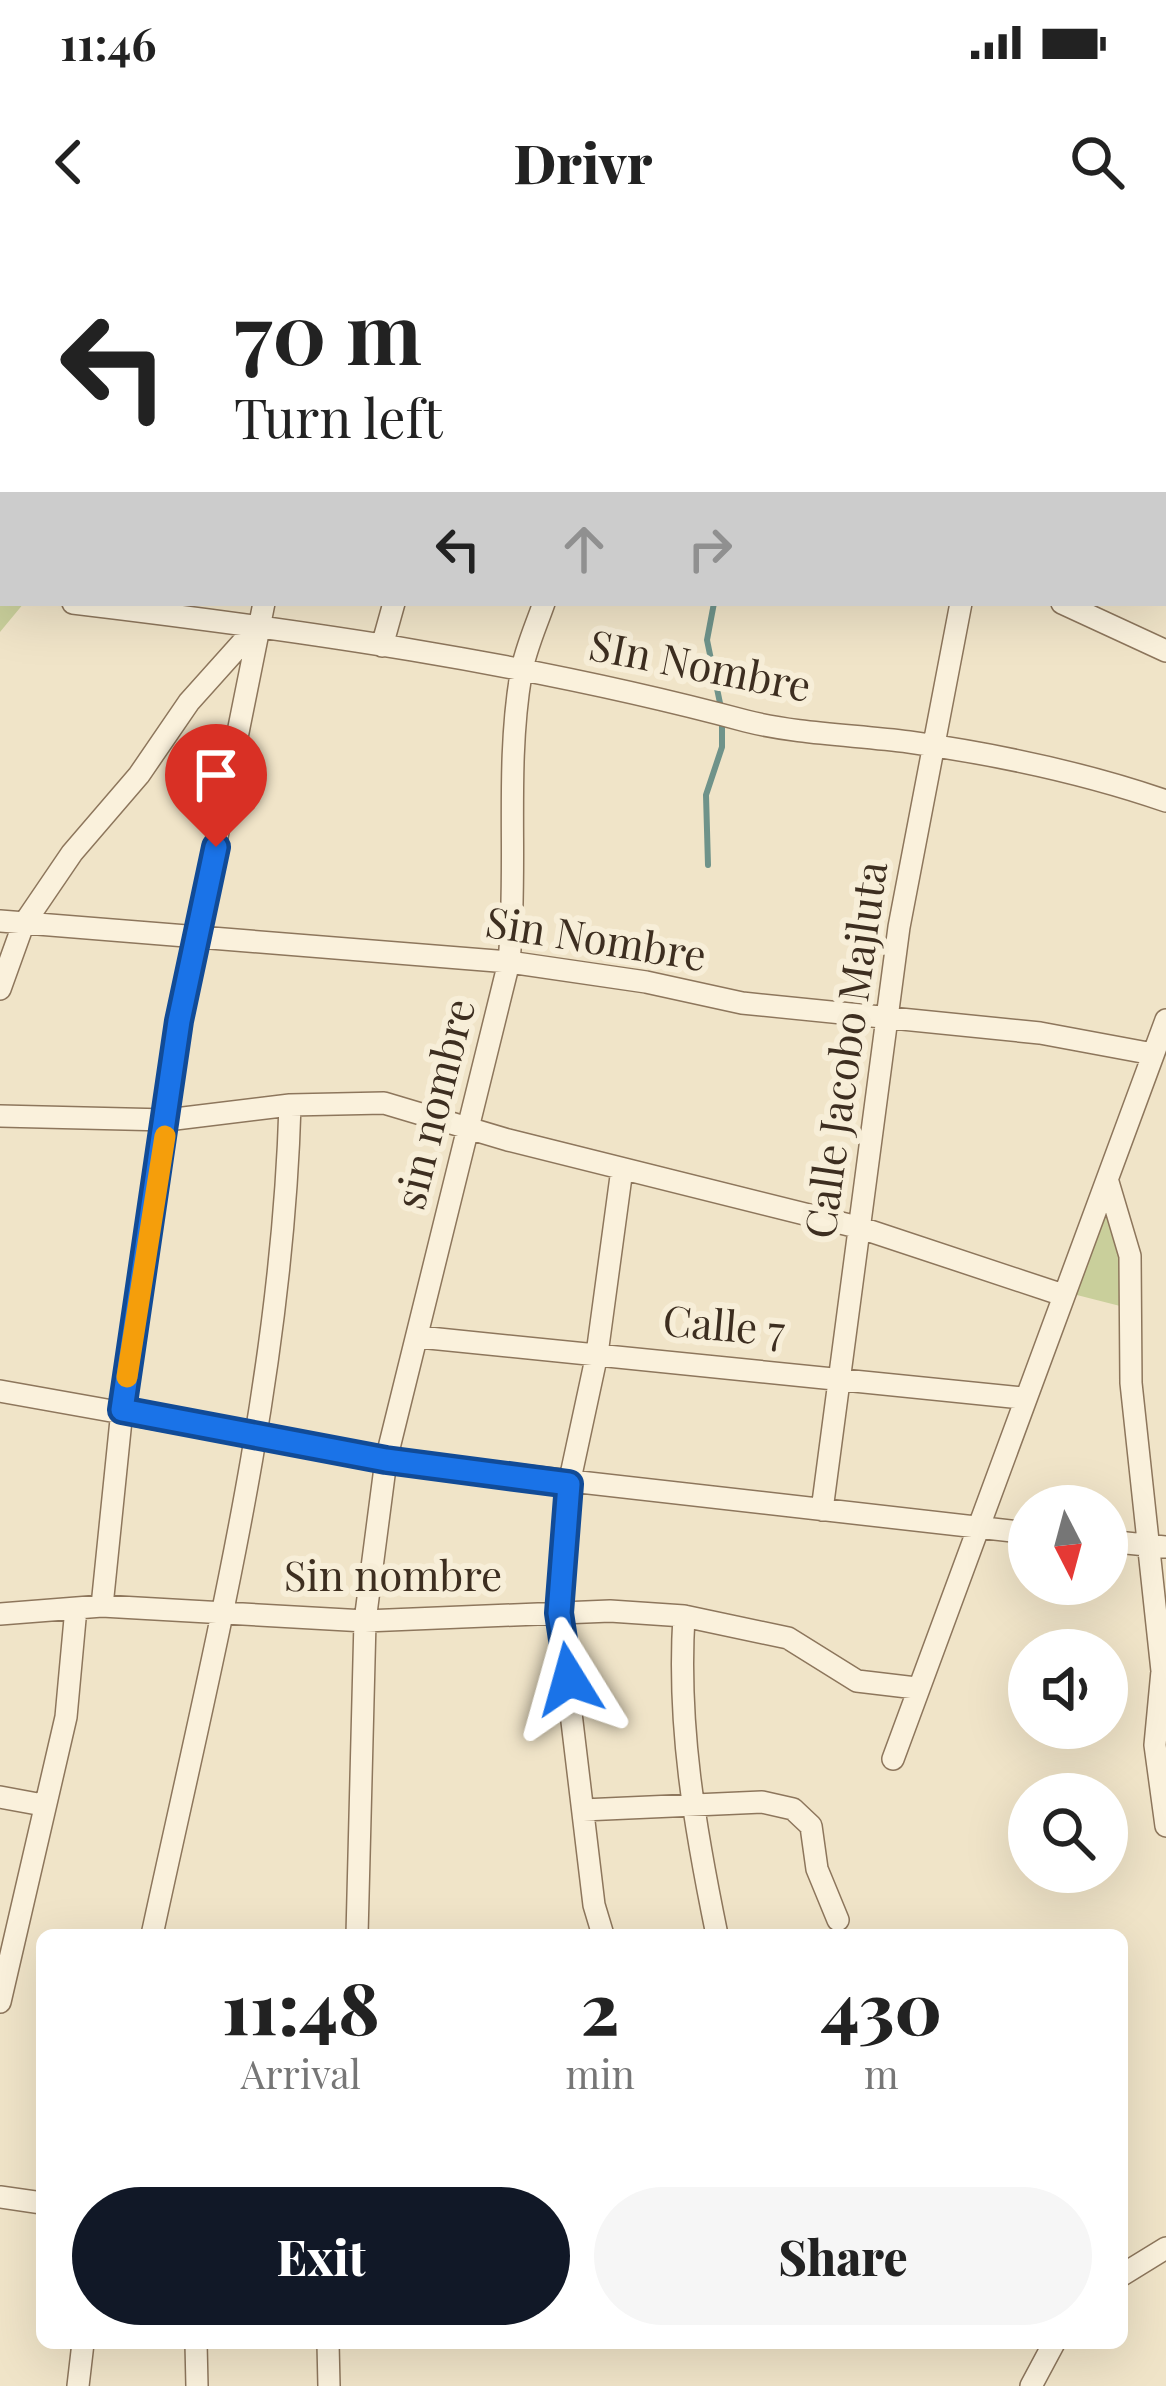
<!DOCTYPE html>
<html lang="en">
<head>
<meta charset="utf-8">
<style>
	:root { --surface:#fff; --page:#f6f6f6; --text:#222; --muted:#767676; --accent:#111827 }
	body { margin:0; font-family:"Playfair Display",serif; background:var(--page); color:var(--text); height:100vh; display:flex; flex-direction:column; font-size:45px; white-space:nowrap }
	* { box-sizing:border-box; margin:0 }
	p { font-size:39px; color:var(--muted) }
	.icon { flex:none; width:66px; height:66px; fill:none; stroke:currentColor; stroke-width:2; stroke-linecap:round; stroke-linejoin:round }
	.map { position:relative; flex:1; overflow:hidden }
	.side { position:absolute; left:36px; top:1689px; width:1092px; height:420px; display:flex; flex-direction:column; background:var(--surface); border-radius:18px; box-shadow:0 12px 48px #0002 }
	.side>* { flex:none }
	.top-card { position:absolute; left:0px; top:0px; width:1167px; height:366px; box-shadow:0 12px 48px #0002; background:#fff; color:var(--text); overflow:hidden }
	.needle { width:78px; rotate:174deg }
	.fabs { position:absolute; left:1008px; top:1245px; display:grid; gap:24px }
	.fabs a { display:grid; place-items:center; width:120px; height:120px; border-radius:50%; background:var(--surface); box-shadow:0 12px 48px #0002; font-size:60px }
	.pin { position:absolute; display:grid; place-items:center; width:102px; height:102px; color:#fff; margin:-123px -51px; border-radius:50% 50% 50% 0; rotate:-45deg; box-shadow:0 0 12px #0007 }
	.pin .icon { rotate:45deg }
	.me { position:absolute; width:132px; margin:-66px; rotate:352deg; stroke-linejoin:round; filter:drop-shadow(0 0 9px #0008) }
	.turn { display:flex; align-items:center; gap:42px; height:252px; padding:0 36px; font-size:54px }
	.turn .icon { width:156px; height:156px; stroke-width:2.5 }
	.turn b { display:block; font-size:84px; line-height:102px }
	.lanes { display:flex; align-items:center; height:114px; padding:0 36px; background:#0003; justify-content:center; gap:60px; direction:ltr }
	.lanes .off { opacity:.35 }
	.eta { display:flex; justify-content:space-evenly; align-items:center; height:204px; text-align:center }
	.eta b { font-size:72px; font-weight:800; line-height:84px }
	.cta { display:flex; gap:24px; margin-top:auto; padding:24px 36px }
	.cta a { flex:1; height:138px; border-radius:72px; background:var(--accent); color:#fff; font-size:48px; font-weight:800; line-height:138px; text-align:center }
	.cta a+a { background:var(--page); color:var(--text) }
	.status { display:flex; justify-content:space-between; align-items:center; height:84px; padding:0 60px; background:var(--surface); direction:ltr }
	.status svg { height:33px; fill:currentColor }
	header { display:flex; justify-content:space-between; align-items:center; height:156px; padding:0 36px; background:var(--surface); font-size:54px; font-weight:800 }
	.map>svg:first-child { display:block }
	.green { fill:#c9cf9b }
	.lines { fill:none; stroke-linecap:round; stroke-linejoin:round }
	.stream { stroke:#6f938a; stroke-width:6 }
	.street-casing { stroke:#8d765c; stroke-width:24 }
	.street { stroke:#faf1dc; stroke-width:21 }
	.route-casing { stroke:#114b97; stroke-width:30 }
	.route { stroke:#1a73e8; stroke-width:21 }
	.slow { stroke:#f59e0b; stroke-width:21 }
	.labels { text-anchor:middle; stroke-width:12; stroke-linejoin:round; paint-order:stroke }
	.street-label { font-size:42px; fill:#3d2e20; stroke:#f7eed8 }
</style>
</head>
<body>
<div class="status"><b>11:46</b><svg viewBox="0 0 49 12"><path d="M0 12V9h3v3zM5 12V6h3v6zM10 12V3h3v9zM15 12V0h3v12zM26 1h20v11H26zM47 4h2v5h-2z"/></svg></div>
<header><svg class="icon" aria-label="back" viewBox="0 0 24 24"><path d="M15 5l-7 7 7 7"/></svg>Drivr<svg class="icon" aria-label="search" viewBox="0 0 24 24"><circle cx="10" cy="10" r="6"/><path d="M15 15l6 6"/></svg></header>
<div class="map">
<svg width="1166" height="2146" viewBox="0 0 1166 2146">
	<rect width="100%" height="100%" fill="#f0e4c8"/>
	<path class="green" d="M0 0H153L3 3V363H24L0 392Z
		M1108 949 1128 1017V1068L1069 1053Z"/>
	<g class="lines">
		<path class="stream" d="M29 3 30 0
			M744 3 745 0
			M0 142 3 136
			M714 363 707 400 721 468
			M708 625 706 555 722 507V481"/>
		<g class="street-casing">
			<path id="street" d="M384 3 385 0
				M520 3 521 0
				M631 3 632 0
				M73 363C299 390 526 422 746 481 797 494 856 495 909 502 994 514 1085 533 1166 561
				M1062 363 1166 411
				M382 406 394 363
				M0 681 509 722 646 742 742 763 1040 793 1153 814
				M0 749 23 685 72 613 139 535 189 462 258 385
				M0 876 167 880 290 865 384 863 508 900 861 988 1063 1055
				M1108 942 1130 1016 1131 1143 1162 1431 1155 1505 1166 1586
				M419 1097 1022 1158
				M0 1151 386 1220 1029 1293
				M822 1270 899 687 961 363
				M1107 1301 1166 1307
				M102 1366 122 1170 180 781 264 363
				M0 1374 102 1366 365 1381 610 1371 684 1376 788 1398 857 1441 916 1448
				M684 1376C677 1486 695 1588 717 1695
				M893 1519 1166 780
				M0 1557 43 1565
				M583 1570 762 1562 793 1569 811 1586 817 1629 838 1680
				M152 1695C211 1421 282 1147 290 865
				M357 1695 365 1381 386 1220 509 722C518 626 505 529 521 434 525 410 536 386 544 363
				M603 1695 594 1665 559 1373 569 1244 597 1114 622 929
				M0 1762 66 1477 76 1368
				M0 1957 42 1963
				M1122 2035 1166 2008
				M196 2103 197 2146
				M328 2103 329 2146
				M78 2146 83 2103
				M1031 2146 1054 2103"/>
		</g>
		<use href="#street" class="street"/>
	</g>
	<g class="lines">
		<g class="route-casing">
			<path id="route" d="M216 607 179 781 122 1170 386 1220 569 1244 559 1373 569 1439"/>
		</g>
		<use href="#route" class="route"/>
		<path class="slow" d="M127 1137 165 896"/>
	</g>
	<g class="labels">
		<g class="street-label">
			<text transform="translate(700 426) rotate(11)" y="15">SIn Nombre</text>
			<text transform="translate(596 699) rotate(9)" y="15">Sin Nombre</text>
			<text transform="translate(846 810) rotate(-82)" y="15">Calle Jacobo Majluta</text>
			<text transform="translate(435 864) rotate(-76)" y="15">sin nombre</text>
			<text transform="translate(724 1086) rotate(5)" y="15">Calle 7</text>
			<text x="393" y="1351">Sin nombre</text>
		</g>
	</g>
</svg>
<div class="fabs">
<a><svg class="needle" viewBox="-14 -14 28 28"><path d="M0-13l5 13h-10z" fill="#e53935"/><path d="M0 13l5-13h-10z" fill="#767676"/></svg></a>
<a><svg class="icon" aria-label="sound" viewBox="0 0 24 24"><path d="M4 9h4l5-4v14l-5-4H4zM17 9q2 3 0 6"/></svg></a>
<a><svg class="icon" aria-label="search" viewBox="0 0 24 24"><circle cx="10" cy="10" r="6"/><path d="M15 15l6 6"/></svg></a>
</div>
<div class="pin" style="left:216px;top:607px;background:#d93025"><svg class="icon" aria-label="arrive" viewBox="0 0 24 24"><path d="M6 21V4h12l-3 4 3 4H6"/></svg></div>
<svg class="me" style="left:569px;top:1439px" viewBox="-20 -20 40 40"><path d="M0-17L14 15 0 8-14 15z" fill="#1a73e8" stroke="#fff" stroke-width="4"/></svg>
<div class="top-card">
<div class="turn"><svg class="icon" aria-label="left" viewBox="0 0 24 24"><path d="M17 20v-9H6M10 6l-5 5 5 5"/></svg><div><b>70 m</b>Turn left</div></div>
<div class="lanes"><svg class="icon" aria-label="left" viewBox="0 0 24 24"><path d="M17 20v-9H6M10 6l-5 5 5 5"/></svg><svg class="icon off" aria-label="ahead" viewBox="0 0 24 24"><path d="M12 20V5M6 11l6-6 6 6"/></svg><svg class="icon off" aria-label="right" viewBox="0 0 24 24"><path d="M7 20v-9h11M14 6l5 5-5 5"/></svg></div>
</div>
<section class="side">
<div class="eta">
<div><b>11:48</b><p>Arrival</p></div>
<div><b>2</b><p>min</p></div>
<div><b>430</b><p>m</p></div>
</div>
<div class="cta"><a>Exit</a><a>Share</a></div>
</section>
</div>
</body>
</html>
